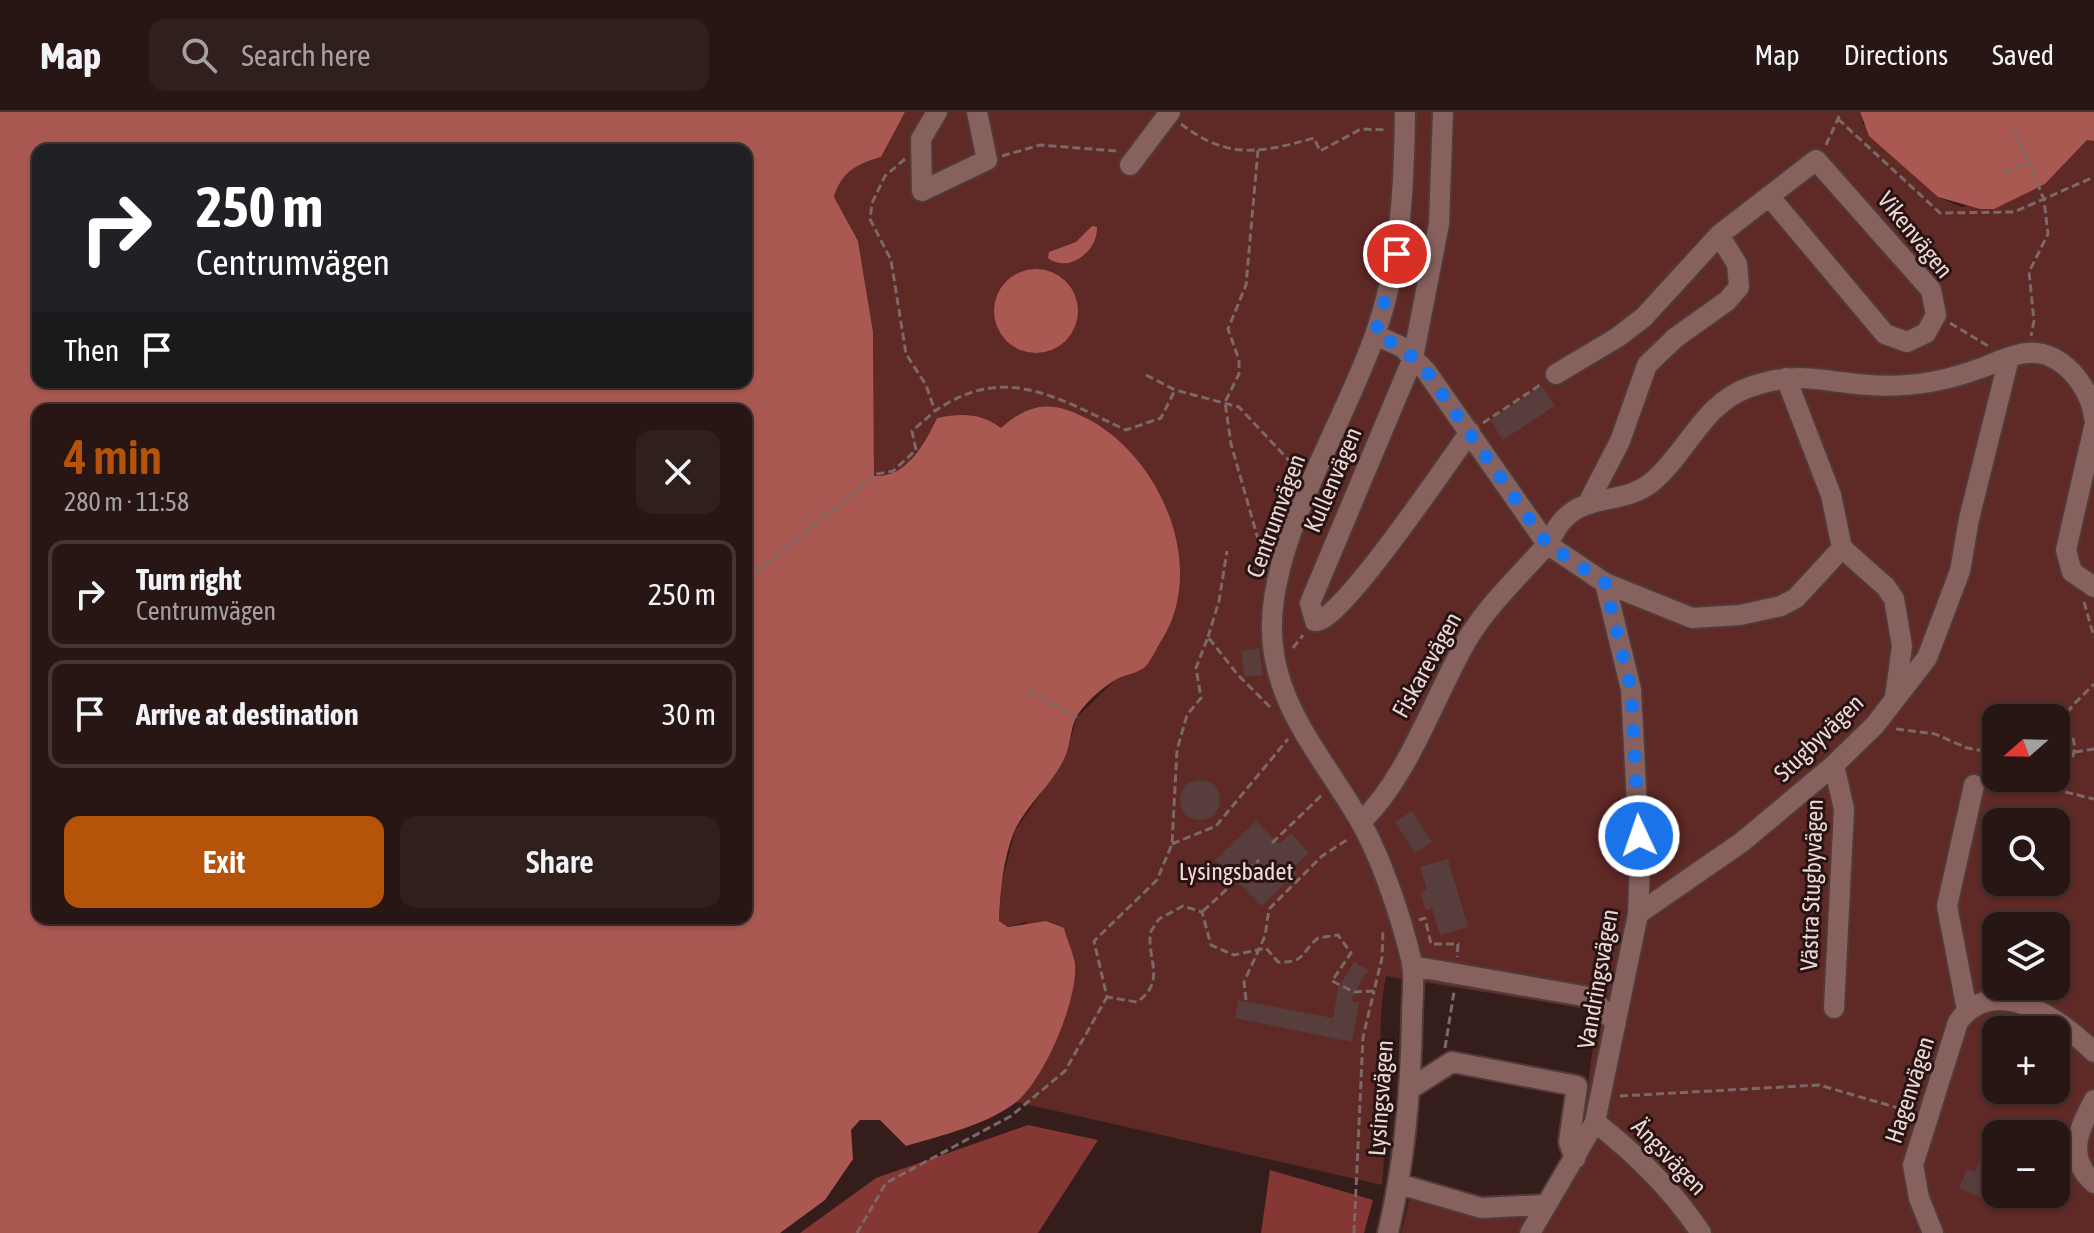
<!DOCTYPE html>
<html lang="en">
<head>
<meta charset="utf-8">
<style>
	:root { --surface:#271614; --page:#2f1f1d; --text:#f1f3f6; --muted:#a49fa0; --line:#433534; --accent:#b45309 }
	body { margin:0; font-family:"Asap Condensed",sans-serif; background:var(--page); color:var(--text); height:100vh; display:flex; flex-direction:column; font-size:30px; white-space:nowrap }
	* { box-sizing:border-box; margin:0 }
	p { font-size:26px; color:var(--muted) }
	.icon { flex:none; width:44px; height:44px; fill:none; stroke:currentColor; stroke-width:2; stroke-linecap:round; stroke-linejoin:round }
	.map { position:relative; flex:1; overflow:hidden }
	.drawer { position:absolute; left:32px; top:292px; width:720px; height:520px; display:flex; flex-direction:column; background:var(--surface); border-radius:16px; box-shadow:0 2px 6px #0004,0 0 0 2px var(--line) }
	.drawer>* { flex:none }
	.banner { position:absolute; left:32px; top:32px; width:720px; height:244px; border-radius:16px; box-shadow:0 2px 6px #0004,0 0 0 2px var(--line); background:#202124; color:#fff; overflow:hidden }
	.needle { width:52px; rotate:250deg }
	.tools { position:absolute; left:1982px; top:592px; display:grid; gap:16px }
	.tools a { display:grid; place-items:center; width:88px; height:88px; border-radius:16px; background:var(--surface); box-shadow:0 2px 6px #0004,0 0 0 2px var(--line); font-size:40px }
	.pin { position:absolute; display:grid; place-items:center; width:68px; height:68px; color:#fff; margin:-34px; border:4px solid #fff; border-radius:50%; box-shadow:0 2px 8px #0007 }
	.me { position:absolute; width:88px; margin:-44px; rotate:357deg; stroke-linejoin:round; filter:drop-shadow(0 0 6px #0008) }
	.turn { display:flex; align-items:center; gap:28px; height:168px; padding:0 32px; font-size:36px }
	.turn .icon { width:104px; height:104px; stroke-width:2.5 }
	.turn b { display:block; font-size:56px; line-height:68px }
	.then { display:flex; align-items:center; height:76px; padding:0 32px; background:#0003; gap:16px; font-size:30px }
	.round { display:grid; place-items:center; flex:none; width:84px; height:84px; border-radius:16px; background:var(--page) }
	.head { display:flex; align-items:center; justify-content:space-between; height:136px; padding:0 32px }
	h1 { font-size:48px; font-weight:600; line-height:60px; color:var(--accent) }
	.primary-button { display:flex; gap:16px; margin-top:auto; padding:16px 32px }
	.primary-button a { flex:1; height:92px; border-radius:16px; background:var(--accent); color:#fff; font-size:32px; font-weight:600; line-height:92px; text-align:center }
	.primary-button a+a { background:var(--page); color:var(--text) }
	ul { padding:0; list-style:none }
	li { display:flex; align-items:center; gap:24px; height:108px; margin:0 16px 12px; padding:0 16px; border:4px solid var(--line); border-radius:16px }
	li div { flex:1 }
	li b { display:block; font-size:30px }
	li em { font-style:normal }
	header { display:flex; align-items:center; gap:48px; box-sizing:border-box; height:112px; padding:0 40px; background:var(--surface); border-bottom:2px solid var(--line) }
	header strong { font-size:38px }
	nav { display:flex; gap:44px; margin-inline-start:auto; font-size:28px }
	.search { width:560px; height:72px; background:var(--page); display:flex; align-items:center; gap:20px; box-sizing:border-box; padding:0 28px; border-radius:16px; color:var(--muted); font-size:30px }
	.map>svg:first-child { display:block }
	.green { fill:#5f2926; fill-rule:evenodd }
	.forest { fill:#853733 }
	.water { fill:#aa5852; fill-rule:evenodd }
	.building { fill:#573d3b }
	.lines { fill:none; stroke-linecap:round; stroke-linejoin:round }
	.minor-casing { stroke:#513b39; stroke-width:24 }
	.path { stroke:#7c6866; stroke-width:3; stroke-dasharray:8 4; stroke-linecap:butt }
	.minor { stroke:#87615e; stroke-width:20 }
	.route { stroke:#1a73e8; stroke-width:14; stroke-dasharray:0 25.2 }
	.labels { text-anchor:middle; stroke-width:6; stroke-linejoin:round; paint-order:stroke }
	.street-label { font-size:24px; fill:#e8d8d6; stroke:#291312 }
	.park-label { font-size:24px; fill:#f4dbd9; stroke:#291312 }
</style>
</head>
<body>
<header>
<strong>Map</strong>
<div class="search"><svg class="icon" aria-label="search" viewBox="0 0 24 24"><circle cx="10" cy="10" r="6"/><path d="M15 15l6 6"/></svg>Search here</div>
<nav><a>Map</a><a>Directions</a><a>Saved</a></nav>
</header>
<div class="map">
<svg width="2094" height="1121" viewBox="0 0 2094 1121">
	<rect width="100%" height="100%" fill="#341d1b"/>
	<path class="green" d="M905 0H1860L1863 12 1938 85 1962 95 2045 72 2087 28 2094 29V1121H1401L1410 1084 1530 1101 1581 1022 1596 914 1587 897 1386 864C1372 933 1390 1003 1382 1073L1016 990 1032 969 1027 810 1008 815 999 809 1001 773 1015 719 1065 646 1077 605 1115 568 1145 555 1150 367 1124 334 1096 312 1001 316 937 306C925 331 908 365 874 364L873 220 858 129 834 85C842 59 857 52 881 45ZM1996 606H2056V666H1996ZM1996 710H2056V770H1996ZM1996 814H2056V874H1996ZM1996 918H2056V978H1996ZM1996 1022H2056V1082H1996Z"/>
	<path class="forest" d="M1028 1013 1098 1028 1038 1121H800L876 1066Z
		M1270 1058 1373 1088 1364 1121H1261Z"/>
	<path class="water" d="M0 0H905L881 45C857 52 842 59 834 85L858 129 873 220 874 364C907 366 925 331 937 306 962 301 981 301 1001 316 1032 289 1053 289 1088 307 1162 346 1208 457 1161 529 1156 537 1151 549 1145 555 1138 561 1125 563 1117 567 1104 574 1085 591 1077 604 1070 616 1071 632 1065 645 1053 672 1026 693 1014 720 1003 747 1000 780 999 809L1008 815 1046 809 1064 816C1067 828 1073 840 1075 852 1078 888 1044 969 1015 991 984 1014 942 1023 906 1034L880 1008H860L851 1018 853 1047 825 1088 780 1121H0ZM38 38H746V270H38ZM38 298H746V806H38Z
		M1860 0H2094V29L2087 28 2045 72 1994 97H1980L1938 85 1869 24Z
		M1092 114 1097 115C1098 139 1069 162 1048 146L1049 140 1076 130Z
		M994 199a42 42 0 1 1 84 0a42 42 0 1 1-84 0Z"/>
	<path class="building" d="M1542 274 1555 294 1503 328 1490 308Z
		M1259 536 1263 563 1244 565 1241 539Z
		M1180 688a20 20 0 1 1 40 0a20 20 0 1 1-40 0Z
		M1412 699 1432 730 1415 741 1395 710Z
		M1256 709 1279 732 1291 721 1309 741 1293 756 1297 760 1262 794 1215 748Z
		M1448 747 1468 815 1440 823 1432 796 1426 798 1420 780 1427 778 1420 755Z
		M1354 850 1368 858 1350 889 1359 890 1352 930 1235 906 1238 888 1333 906 1338 876Z
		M1995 1009 1996 1067 1987 1088 1959 1076 1967 1057 1975 1060Z"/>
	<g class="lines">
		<g class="minor-casing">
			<path id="minor" d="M937 0 921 27 922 79 987 48 977 0
				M1443 0 1439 112 1413 246 1310 491 1315 509C1339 513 1450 347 1470 320
				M1130 53 1170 0
				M1375 223 1402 235 1426 259 1547 432 1605 471 1631 577 1640 752 1638 802 1595 1010 1530 1121
				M1556 262 1618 225 1644 205 1719 123 1816 48 1931 178 1936 203 1926 221 1907 230 1885 222 1769 84
				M1786 266 1831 383 1842 436 1886 475 1894 487 1902 534 1895 585
				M2094 315 2066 438 2072 460 2094 475
				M1588 391 1620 329 1647 253 1675 226 1727 189 1739 175 1737 152 1719 123
				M1605 471 1692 506 1740 503 1781 494 1796 486 1842 436
				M1834 653 1844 697 1834 896
				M1361 710C1409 664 1434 585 1467 528 1487 494 1518 465 1544 436 1552 427 1556 414 1565 406 1588 382 1626 392 1652 370 1688 340 1703 291 1750 275 1798 258 1821 270 1869 273 1908 276 1944 270 1981 256 1995 251 2012 242 2027 241 2061 237 2091 275 2094 306
				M1638 802 1742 730 1834 653 1875 613 1927 546 1960 459 1969 407 2009 246
				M1412 854 1583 884 1595 890 1616 911
				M1967 898 1947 794 1974 673
				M1411 976 1452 950 1577 974 1569 1030 1575 1047
				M2094 988C2079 1017 2065 1045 2094 1071
				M1595 1010C1636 1042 1672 1077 1701 1121
				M1399 1072 1481 1096 1544 1093
				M1388 1121C1405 1049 1411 979 1412 905 1412 888 1415 868 1412 851 1402 808 1382 747 1360 709 1323 644 1269 590 1272 509 1275 418 1346 308 1376 220 1401 148 1404 76 1405 0
				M1933 1121 1919 1086 1913 1053 1958 910C1995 859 2061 908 2094 940"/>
		</g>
		<path class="path" d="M1838 7 1940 101 2014 100 2094 65
			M1181 12C1228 48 1260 41 1314 26L1320 39 1361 17 1387 18
			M2014 17 2029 50
			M1826 33 1841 0
			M1258 38 1246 173 1228 217 1239 248V262L1225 290 1231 332 1264 448
			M1002 44 1040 33 1117 39
			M905 47 885 64 872 91 870 107 891 148 906 242 926 273 935 299C1006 250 1058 287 1126 318L1161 306 1175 278
			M2005 60 2029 50 2044 88 2048 122 2029 160 2034 209 2031 224
			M1950 211 1988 234
			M1146 263 1175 278 1239 295 1296 356
			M1483 311 1543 271
			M746 468 877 362 893 359 916 338 912 319 935 299
			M2084 490 2094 525
			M1208 525 1219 489 1227 439
			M1293 536 1303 523
			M1029 579 1077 605
			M1270 595 1238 563 1208 525 1196 556 1201 586 1187 603 1177 638 1172 732 1157 768 1094 829 1107 885 1137 890C1168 869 1145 844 1151 819L1159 807 1183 794 1202 800 1211 833 1234 843 1266 836 1278 850C1306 851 1300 841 1318 826L1338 823 1351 841 1332 869 1354 880 1374 879 1382 846 1383 817
			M2056 609C2081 621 2080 650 2056 662
			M2061 611 2072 594 2094 572
			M1896 617 1935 622 1967 636 1996 641
			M2075 640 2094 637
			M2047 666 2057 678 2094 687
			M1272 731 1322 683
			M1172 732 1216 714 1288 627
			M1203 799 1259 748
			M1419 808 1425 806 1431 832H1458L1457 845
			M1246 888 1244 870 1265 824 1269 797 1322 744 1350 726
			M1445 936 1454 880
			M1620 984 1819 973 1912 1000
			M857 1121 886 1071 1011 1004 1065 959 1107 885
			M1354 1121 1363 925 1374 879"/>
		<use href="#minor" class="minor"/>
	</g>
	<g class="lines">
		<path class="route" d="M1397 142 1375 223 1402 235 1426 259 1547 432 1605 471 1631 577 1639 724"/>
	</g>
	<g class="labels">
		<g class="street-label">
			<text transform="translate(1915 123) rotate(51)" y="8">Vikenvägen</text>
			<text transform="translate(1333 368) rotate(-67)" y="8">Kullenvägen</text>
			<text transform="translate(1276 404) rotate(-70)" y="8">Centrumvägen</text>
			<text transform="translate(1427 553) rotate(-61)" y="8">Fiskarevägen</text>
			<text transform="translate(1819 626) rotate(-44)" y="8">Stugbyvägen</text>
			<text transform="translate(1812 773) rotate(-88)" y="8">Västra Stugbyvägen</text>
			<text transform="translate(1598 867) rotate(-80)" y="8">Vandringsvägen</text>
			<text transform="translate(1910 978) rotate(-72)" y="8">Hagenvägen</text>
			<text transform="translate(1381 986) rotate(-86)" y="8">Lysingsvägen</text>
			<text transform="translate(1669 1045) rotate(46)" y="8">Ängsvägen</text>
		</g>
		<g class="park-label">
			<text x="1236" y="768">Lysingsbadet</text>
		</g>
	</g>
</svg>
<div class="tools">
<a><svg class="needle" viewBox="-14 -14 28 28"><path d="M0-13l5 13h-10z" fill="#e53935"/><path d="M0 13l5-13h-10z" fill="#a49fa0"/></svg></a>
<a><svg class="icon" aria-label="search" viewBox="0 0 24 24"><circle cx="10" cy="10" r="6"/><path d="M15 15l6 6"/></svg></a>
<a><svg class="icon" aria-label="layers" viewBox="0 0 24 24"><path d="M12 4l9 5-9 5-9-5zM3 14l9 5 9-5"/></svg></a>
<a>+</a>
<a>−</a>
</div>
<div class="pin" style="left:1397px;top:142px;background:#d93025"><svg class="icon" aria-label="arrive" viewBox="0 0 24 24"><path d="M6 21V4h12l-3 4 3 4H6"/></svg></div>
<svg class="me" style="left:1639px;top:724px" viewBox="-20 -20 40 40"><circle r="17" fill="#1a73e8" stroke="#fff" stroke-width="3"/><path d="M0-11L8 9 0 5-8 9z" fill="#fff"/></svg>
<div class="banner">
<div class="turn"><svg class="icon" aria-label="right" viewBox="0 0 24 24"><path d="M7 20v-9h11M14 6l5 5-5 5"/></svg><div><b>250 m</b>Centrumvägen</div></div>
<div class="then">Then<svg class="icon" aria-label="arrive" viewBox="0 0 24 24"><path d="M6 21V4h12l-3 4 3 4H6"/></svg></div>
</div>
<section class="drawer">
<div class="head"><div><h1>4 min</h1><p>280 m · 11:58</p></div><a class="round"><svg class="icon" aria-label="close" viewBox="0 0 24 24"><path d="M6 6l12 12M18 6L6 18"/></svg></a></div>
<ul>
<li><svg class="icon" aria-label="right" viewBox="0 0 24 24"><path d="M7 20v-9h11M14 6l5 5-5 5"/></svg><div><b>Turn right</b><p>Centrumvägen</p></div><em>250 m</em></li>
<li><svg class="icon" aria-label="arrive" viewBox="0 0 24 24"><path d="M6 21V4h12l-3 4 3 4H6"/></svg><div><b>Arrive at destination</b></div><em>30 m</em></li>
</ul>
<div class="primary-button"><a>Exit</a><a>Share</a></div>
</section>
</div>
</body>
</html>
